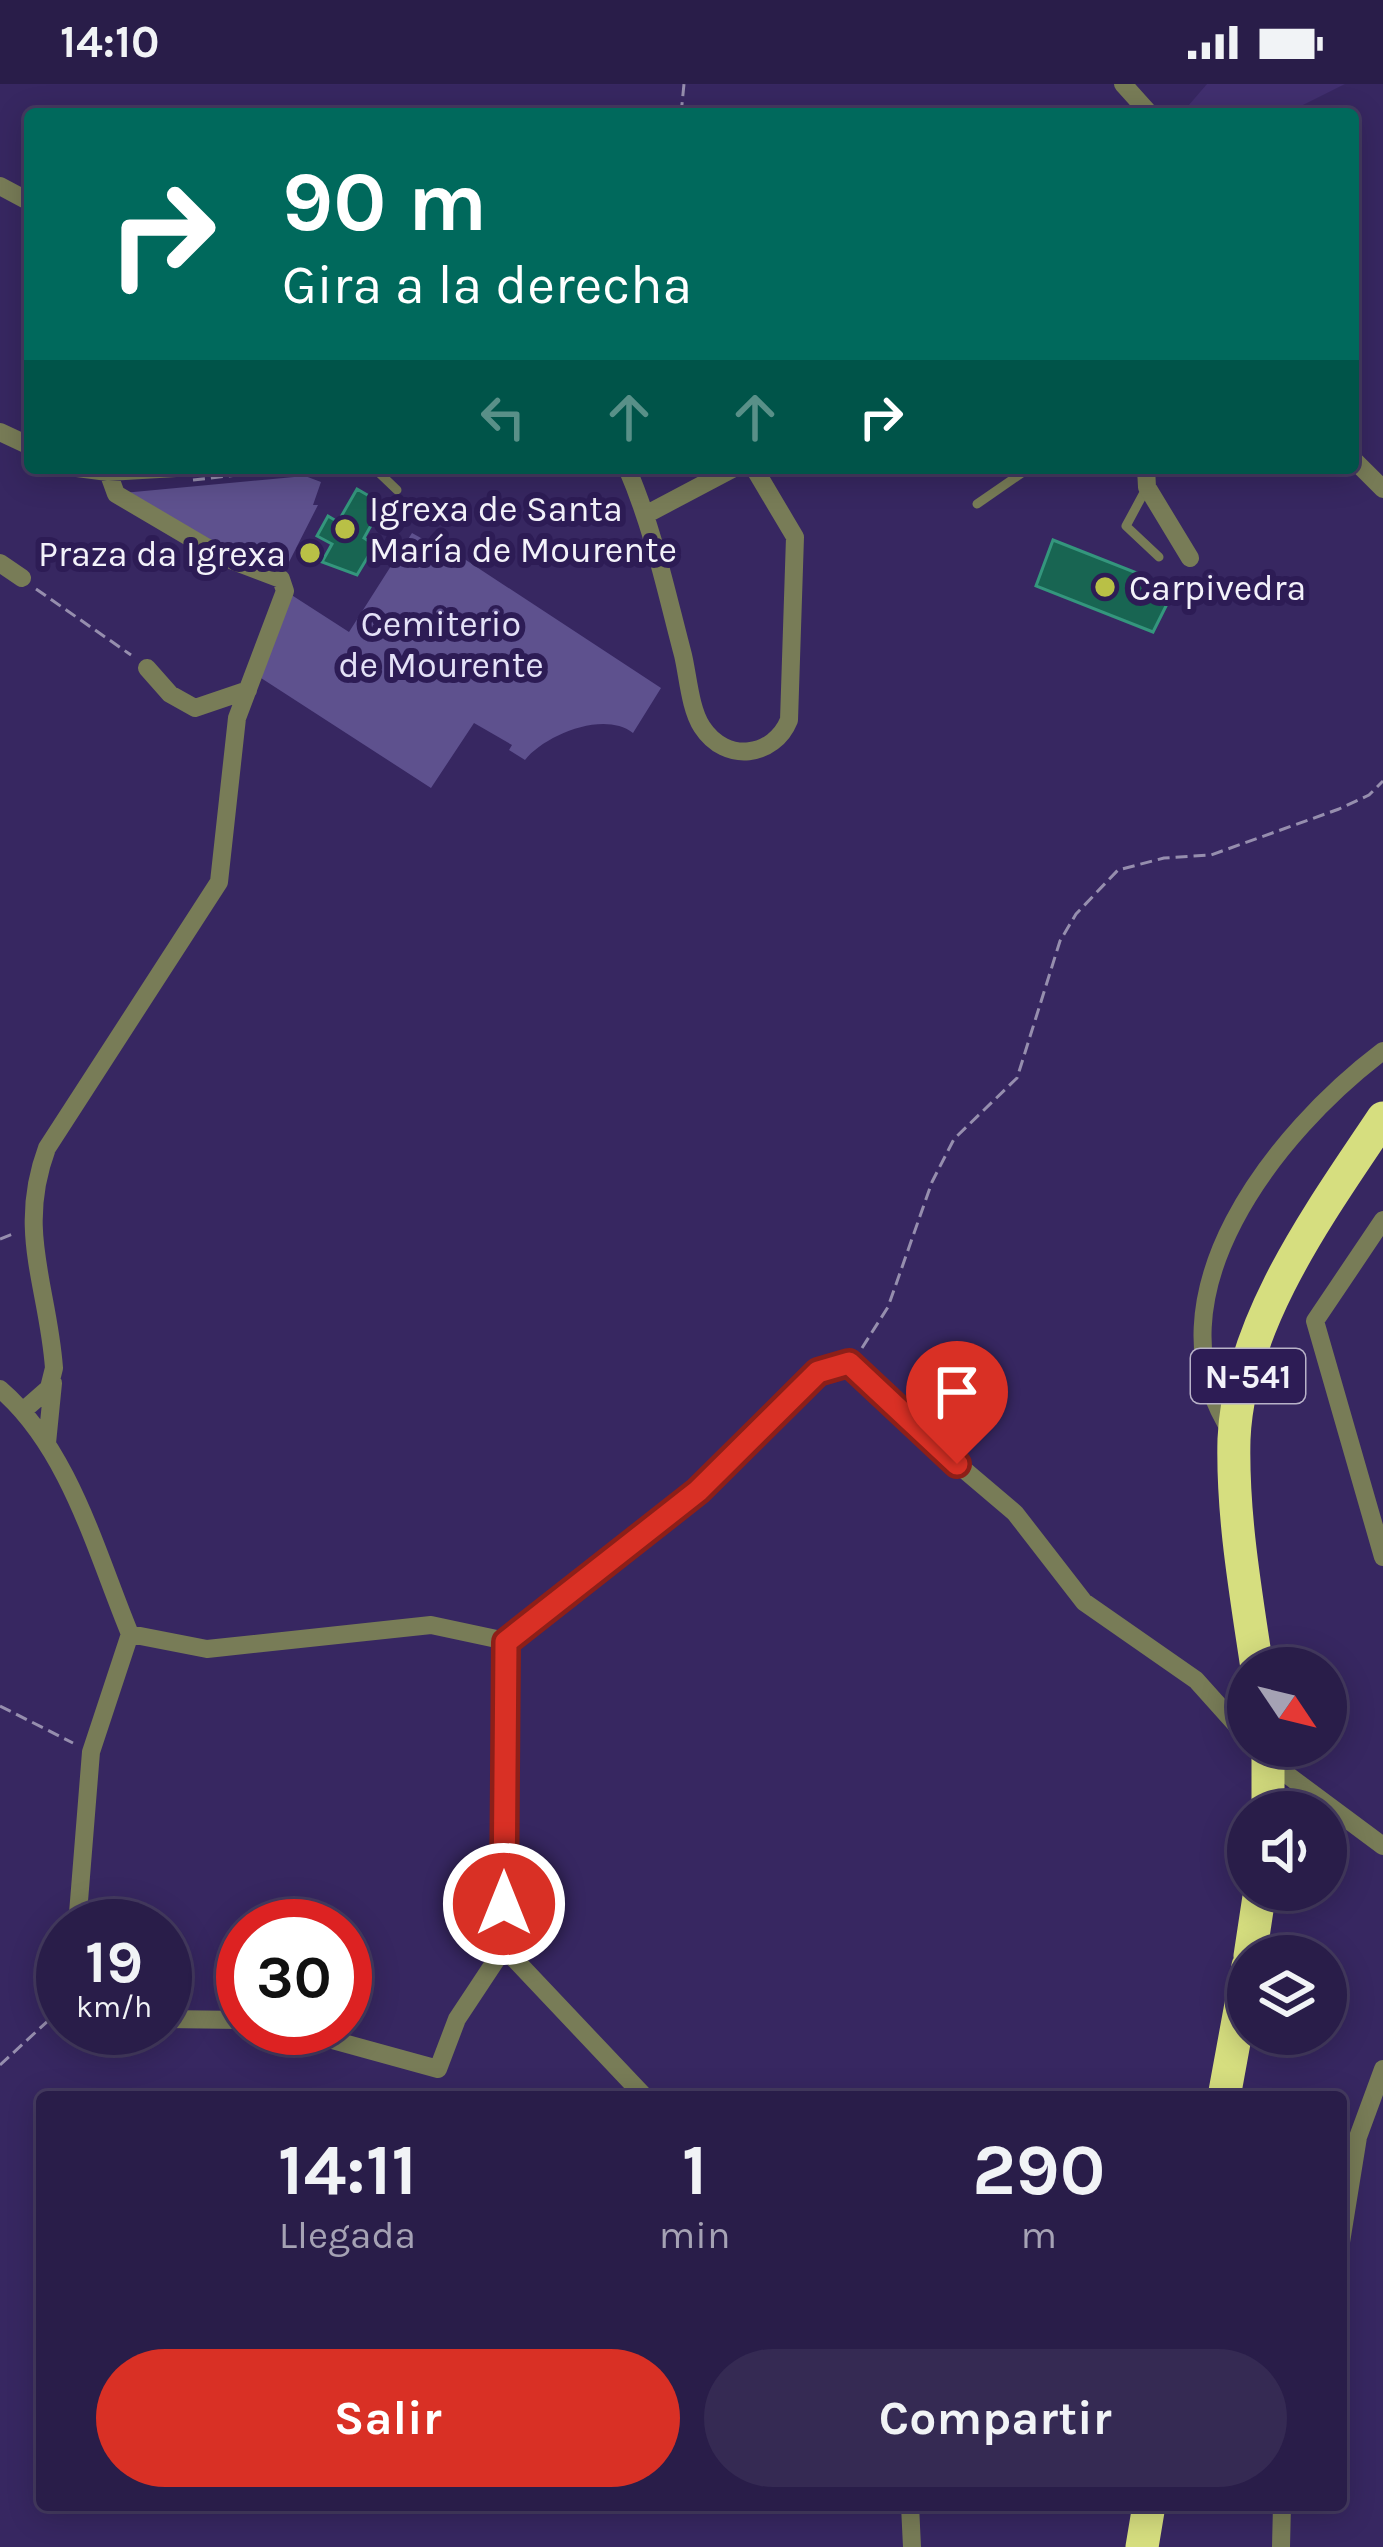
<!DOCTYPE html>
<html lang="es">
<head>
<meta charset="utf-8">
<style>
	:root { --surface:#291d49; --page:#352a53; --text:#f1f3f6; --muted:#a5a2b4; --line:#453b61; --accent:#d93025 }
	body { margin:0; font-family:Karla,sans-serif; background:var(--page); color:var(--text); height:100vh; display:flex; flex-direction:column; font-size:45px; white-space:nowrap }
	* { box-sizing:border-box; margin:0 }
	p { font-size:39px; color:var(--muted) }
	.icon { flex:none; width:66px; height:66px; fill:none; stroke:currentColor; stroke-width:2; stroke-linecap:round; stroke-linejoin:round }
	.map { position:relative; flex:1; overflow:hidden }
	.panel { position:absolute; left:36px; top:2007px; width:1311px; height:420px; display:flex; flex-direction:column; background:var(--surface); border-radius:12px; box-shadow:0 6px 30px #0003,0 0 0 3px var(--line) }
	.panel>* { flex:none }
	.hud { position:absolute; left:24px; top:24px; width:1335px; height:366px; border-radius:12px; box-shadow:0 6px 30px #0003,0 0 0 3px var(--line); background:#00695c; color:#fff; overflow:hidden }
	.needle { width:78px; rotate:125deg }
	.tools { position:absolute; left:1227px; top:1563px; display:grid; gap:24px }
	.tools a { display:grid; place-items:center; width:120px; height:120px; border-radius:50%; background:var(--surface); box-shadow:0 6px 30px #0003,0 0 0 3px var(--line); font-size:60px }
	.speed { position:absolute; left:36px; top:1815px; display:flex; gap:24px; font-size:60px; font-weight:700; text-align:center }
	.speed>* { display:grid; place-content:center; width:156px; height:156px; border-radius:50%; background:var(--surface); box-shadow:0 6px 30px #0003,0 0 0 3px var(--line); line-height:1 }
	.speed small { font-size:30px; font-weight:400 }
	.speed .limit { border:18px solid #d22; background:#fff; color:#111 }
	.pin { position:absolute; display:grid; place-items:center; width:102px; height:102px; color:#fff; margin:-123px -51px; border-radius:50% 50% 50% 0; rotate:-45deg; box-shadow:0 0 12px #0007 }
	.pin .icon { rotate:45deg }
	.me { position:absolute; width:132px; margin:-66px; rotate:0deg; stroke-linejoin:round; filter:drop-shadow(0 0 9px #0008) }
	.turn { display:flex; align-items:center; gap:42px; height:252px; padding:0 60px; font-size:54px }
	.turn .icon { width:156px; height:156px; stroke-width:2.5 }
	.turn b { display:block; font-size:84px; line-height:102px }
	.lanes { display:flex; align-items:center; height:114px; padding:0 60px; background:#0003; justify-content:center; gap:60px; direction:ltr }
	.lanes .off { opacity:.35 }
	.eta { display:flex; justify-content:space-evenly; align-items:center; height:204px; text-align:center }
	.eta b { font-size:72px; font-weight:700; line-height:84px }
	.primary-button { display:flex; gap:24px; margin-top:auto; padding:24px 60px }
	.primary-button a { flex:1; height:138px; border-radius:72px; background:var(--accent); color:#fff; font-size:48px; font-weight:700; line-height:138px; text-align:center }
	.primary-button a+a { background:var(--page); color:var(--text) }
	.status { display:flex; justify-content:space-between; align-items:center; height:84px; padding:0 60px; background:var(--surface); direction:ltr }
	.status svg { height:33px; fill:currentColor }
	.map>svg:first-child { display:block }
	.built { fill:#412f6f }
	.green { fill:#5e518e }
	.building { fill:#186552; stroke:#34967d; stroke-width:3 }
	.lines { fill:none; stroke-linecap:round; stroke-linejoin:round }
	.path { stroke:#968eae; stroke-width:3; stroke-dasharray:12 6; stroke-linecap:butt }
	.lane { stroke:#787c57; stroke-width:9 }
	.street { stroke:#787c57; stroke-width:18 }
	.highway { stroke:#d6de7f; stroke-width:33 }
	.route-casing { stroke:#8d1f18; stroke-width:30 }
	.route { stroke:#d93025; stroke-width:21 }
	.poi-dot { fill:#b9c046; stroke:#2d1c55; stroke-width:4.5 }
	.labels { text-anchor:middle; stroke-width:12; stroke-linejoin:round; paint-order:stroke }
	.shield { fill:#2d1c55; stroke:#b8b2c8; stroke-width:3 }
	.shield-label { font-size:33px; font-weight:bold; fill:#f3f2fa }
	.poi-label { font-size:36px; fill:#f3f2fa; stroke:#2d1c55; text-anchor:start }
	.park-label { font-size:36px; fill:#e4e1f7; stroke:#2d1c55 }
</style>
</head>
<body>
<div class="status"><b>14:10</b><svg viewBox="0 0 49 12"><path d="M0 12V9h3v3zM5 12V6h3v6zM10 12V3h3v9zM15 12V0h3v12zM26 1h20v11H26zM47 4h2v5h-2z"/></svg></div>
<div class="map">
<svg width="1383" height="2463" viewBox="0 0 1383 2463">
	<rect width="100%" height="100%" fill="#372761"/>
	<path class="built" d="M1207 0H1345L1285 30H1197L1188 22Z"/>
	<path class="green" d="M305 392 321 398 313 421H318L287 482 248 477 123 409Z
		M412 449 430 459 434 455 661 604 633 649C603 626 544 652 525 676L509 666 512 661 474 639 431 704 261 594 290 510 349 548Z"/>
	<path class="building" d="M357 405 383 420 364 454 375 461 357 491 322 478 332 460 317 452 328 432 338 438Z
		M1053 456 1175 504 1153 548 1036 502Z"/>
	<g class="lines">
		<path class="path" d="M681 30 684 0
			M193 396 298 384
			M36 505 131 571
			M0 1155 15 1149
			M862 1264 888 1223 932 1098 954 1055 1017 994 1060 857 1076 830 1118 786 1164 774 1211 771 1339 725 1369 711 1383 697
			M0 1622 73 1659
			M0 1981 50 1935 63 1908"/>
		<path class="lane" d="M374 384 397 406
			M1147 403 1126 442 1159 473
			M977 420 1029 384"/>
		<path class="street" d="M1123 0 1150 30
			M0 102 30 118
			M0 348 30 362
			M1353 375 1383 405
			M77 384 108 388 176 384
			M627 384C653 444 666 507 683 571 688 592 690 625 702 643 726 680 774 673 789 636L795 453 754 384
			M1146 384 1147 403 1190 474
			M647 430 734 384
			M0 479 22 494
			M147 584 170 610 195 624 248 606
			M1383 1136 1315 1237 1383 1473
			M0 1305C69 1364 96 1468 130 1550L207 1565 431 1541 506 1557 698 1407 818 1288 849 1279 864 1289 889 1322 1015 1429 1084 1518 1196 1596 1248 1654
			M24 1326 49 1304 54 1284C48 1202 16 1147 47 1064L219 798 237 634 285 507 281 495 223 473 116 410 108 388
			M1232 1349C1142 1213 1277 1047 1383 967
			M47 1359 53 1299
			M506 1557 504 1864 645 2013
			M1270 1678 1383 1762
			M77 1842 91 1668 130 1550
			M165 1935 243 1936
			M289 1944 438 1985 457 1935 504 1864
			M1341 2158 1358 2053 1383 1985
			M910 2421 912 2463
			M1281 2463 1282 2421"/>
		<path class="highway" d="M1257 1584C1246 1510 1232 1431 1234 1355 1239 1238 1321 1127 1383 1034
			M1268 1662V1728
			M1250 1872 1260 1806
			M1224 2013 1248 1882
			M1142 2463 1149 2421"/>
	</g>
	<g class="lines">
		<g class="route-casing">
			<path id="route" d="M504 1820 506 1558 698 1407 818 1288 849 1279 957 1380"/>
		</g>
		<use href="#route" class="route"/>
	</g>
	<g class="poi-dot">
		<circle cx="345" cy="445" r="12"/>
		<circle cx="310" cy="469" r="12"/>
		<circle cx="1105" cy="503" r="12"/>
	</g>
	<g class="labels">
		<rect class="shield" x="1191" y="1265" width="114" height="54" rx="9"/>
		<g class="shield-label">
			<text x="1248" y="1304">N-541</text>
		</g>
		<g class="poi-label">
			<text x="369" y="437">Igrexa de Santa<tspan x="369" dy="41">María de Mourente</tspan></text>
			<text x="286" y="482" text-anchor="end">Praza da Igrexa</text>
			<text x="1129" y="516">Carpivedra</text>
		</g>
		<g class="park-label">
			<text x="441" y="552">Cemiterio<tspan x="441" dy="41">de Mourente</tspan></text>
		</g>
	</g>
</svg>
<div class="tools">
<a><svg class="needle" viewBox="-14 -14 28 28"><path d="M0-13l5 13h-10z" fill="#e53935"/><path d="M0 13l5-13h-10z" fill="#a5a2b4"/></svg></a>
<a><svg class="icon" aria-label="sound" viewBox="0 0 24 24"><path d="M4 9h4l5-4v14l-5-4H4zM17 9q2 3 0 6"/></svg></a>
<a><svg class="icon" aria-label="layers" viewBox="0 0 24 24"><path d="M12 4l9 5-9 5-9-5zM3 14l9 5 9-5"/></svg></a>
</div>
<div class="speed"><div>19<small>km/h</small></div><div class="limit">30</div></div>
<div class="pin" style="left:957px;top:1380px;background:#d93025"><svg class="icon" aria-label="arrive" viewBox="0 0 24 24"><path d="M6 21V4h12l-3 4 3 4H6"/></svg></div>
<svg class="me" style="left:504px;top:1820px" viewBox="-20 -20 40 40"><circle r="17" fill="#d93025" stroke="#fff" stroke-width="3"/><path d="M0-11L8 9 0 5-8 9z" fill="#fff"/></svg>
<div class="hud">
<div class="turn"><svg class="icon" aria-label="right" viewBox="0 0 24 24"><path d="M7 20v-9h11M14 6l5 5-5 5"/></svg><div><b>90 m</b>Gira a la derecha</div></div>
<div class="lanes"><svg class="icon off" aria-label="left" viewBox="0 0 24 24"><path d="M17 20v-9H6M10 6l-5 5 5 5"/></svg><svg class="icon off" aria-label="ahead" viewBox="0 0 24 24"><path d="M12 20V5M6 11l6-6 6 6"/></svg><svg class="icon off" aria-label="ahead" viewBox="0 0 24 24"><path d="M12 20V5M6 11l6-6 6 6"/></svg><svg class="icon" aria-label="right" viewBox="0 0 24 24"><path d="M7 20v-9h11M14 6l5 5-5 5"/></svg></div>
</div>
<section class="panel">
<div class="eta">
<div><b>14:11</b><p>Llegada</p></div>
<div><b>1</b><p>min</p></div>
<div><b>290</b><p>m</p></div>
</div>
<div class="primary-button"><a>Salir</a><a>Compartir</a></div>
</section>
</div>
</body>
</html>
